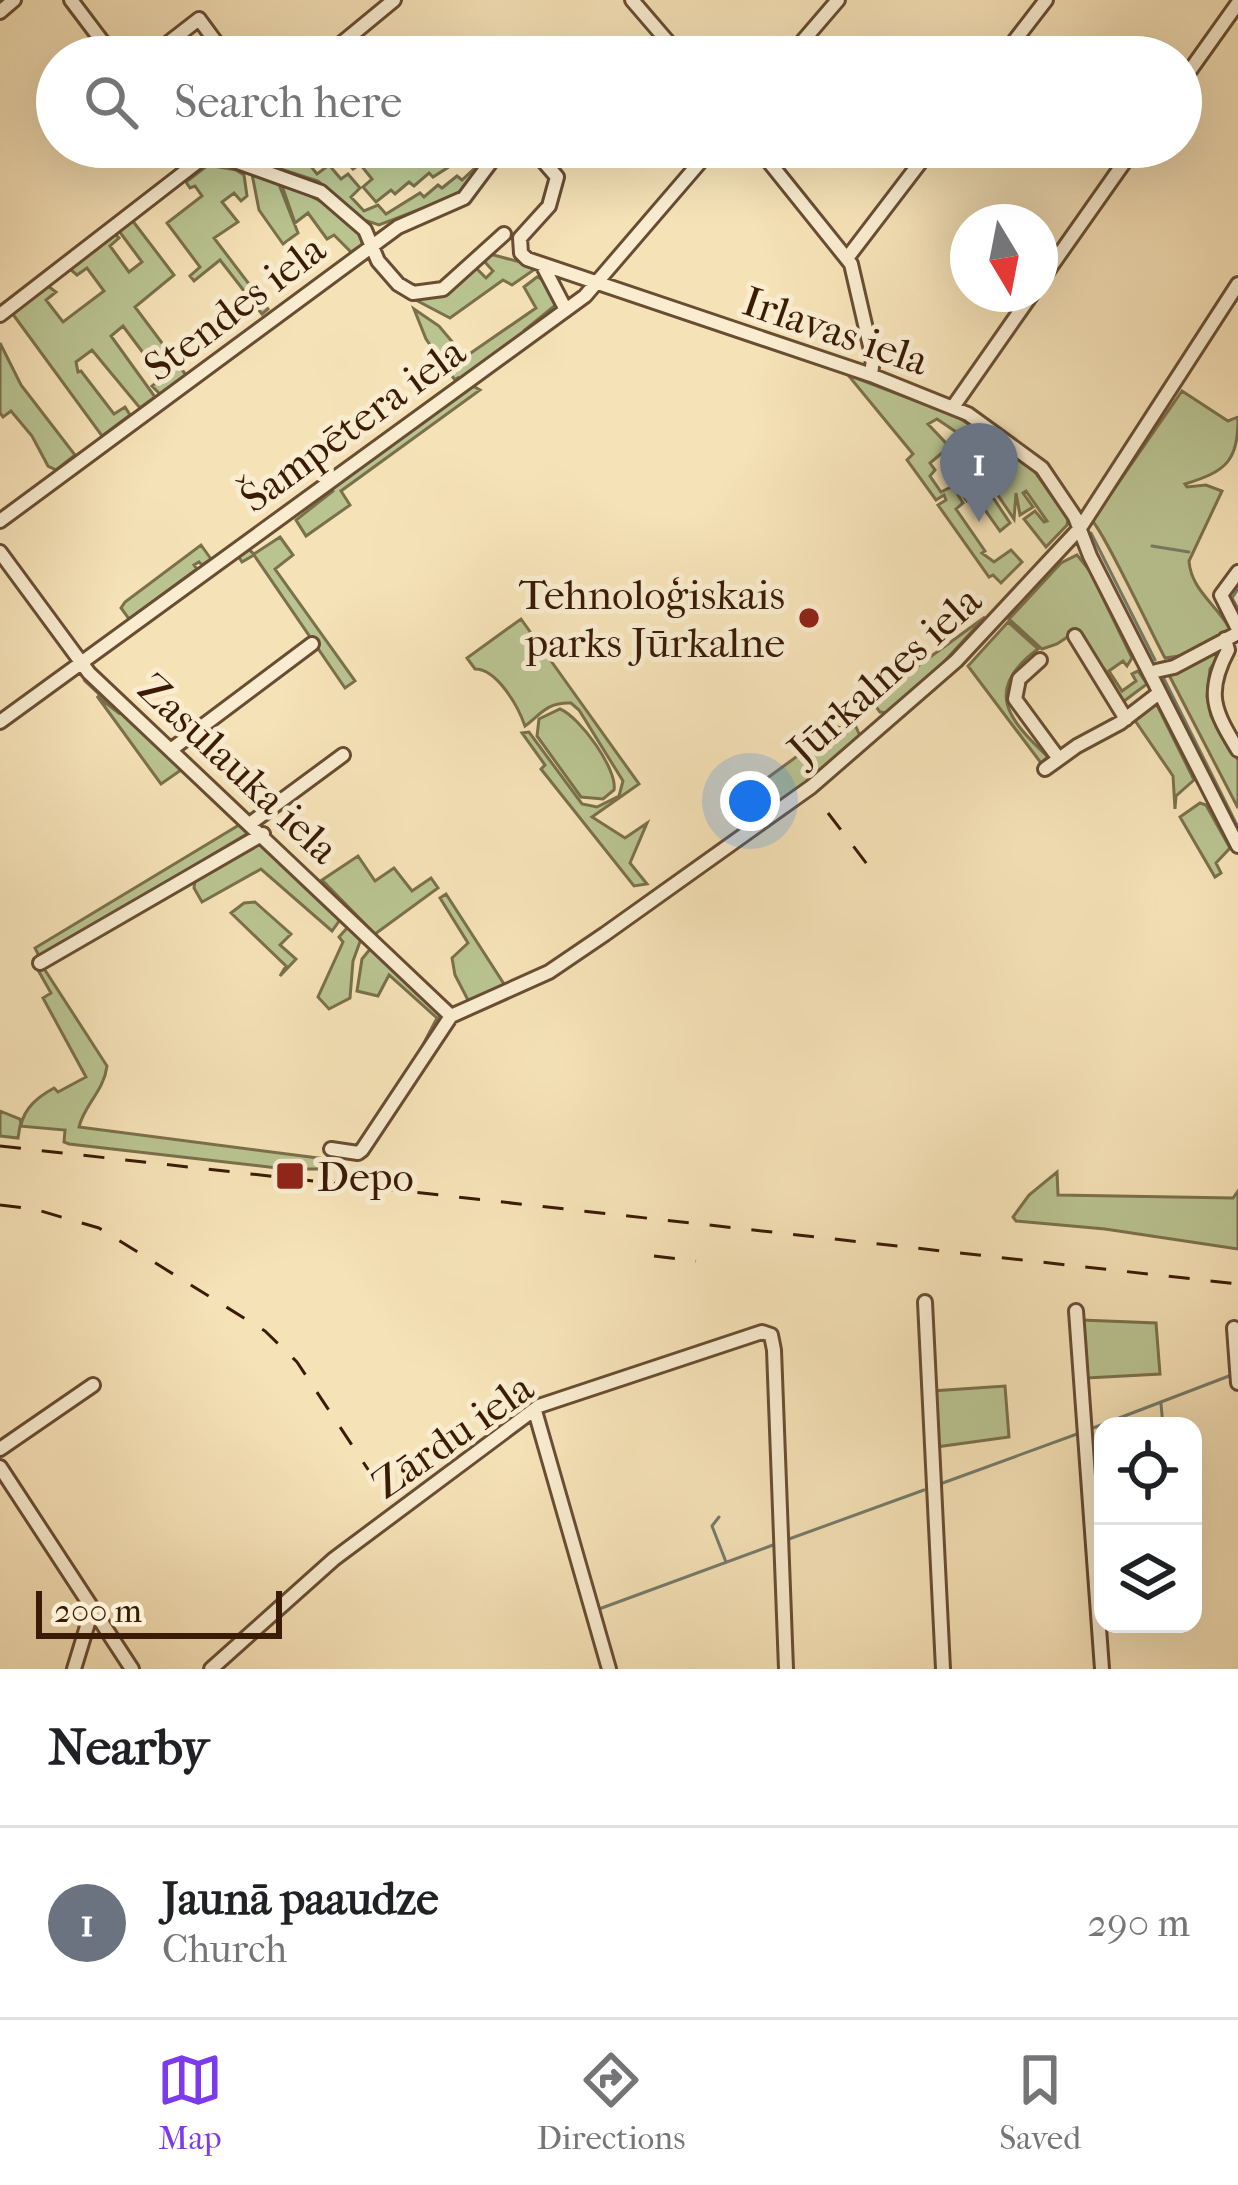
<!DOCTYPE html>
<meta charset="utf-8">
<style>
:root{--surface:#fff;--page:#f2f2f2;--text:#202124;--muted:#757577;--line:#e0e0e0;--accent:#7c3aed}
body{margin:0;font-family:"IM FELL French Canon",serif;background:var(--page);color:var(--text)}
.controls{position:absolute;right:36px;bottom:36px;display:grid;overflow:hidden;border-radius:24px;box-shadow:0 12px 48px #0002}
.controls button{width:108px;height:108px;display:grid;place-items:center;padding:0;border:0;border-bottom:3px solid var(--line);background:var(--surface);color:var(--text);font:60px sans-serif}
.compass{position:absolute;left:950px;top:204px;width:108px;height:108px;border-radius:50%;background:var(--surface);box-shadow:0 12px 48px #0002;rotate:170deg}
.scale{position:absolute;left:36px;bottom:30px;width:246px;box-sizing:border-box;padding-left:12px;border:6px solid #3a1b05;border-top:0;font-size:33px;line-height:42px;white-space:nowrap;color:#3a1b05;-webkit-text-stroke:9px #f9ecd0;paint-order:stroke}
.you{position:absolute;left:750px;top:801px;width:42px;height:42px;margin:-30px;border:9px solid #fff;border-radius:50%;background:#1a73e8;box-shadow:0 0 0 18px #1a73e833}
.badge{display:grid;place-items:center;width:78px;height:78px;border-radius:50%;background:var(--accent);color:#fff;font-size:39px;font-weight:700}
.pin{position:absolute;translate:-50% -99px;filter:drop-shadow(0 3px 6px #0008)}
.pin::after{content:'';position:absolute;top:63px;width:42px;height:36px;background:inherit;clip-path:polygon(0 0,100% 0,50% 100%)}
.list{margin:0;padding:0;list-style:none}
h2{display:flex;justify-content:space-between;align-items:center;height:156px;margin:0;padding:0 48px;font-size:51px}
h2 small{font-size:39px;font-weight:400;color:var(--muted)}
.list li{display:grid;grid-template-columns:78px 1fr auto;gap:36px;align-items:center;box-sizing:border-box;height:192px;padding:0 48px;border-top:3px solid var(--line)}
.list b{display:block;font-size:45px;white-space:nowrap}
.list p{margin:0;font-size:39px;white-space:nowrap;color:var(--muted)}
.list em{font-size:39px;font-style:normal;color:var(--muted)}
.icon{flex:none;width:66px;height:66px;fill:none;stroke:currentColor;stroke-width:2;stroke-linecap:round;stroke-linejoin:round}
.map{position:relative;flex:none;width:1238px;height:1669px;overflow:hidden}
.search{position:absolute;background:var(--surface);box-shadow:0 12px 48px #0002;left:36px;right:36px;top:36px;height:132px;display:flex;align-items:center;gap:30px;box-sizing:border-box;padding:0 42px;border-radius:66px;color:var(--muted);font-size:45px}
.sheet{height:348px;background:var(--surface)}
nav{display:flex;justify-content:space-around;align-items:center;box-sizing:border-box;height:168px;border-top:3px solid var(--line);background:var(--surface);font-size:33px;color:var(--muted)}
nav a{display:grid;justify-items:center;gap:6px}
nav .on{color:var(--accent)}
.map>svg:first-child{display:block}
.green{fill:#b9c491;stroke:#7a704b;stroke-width:3}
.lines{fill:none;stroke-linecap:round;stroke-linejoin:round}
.stream{stroke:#757c6c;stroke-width:3}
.minor-casing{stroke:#694d32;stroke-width:18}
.minor{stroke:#f9ecd0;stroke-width:12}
.rail{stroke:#3a1b05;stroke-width:3;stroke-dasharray:21 21;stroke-linecap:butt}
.poi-dot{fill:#8f2418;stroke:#f9ecd0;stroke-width:4.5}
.labels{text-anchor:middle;stroke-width:10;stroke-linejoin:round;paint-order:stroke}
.street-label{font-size:42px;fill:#3a1b05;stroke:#f9ecd0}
.poi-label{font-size:42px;fill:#3a1b05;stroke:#f9ecd0;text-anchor:end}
</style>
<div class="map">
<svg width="1238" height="1669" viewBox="0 0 1238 1669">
<rect width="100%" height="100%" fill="#f6e2b7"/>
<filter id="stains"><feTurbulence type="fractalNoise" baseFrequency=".00167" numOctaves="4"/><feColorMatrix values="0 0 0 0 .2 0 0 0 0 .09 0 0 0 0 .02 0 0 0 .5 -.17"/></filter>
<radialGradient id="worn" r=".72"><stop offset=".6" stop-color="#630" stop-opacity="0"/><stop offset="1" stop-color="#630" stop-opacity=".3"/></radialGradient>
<path class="green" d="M 231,147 L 278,147 L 290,161 L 300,153 L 317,174 L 329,165 L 341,179 L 348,174 L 360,188 L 351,197 L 364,211 L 378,205 L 386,214 L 420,193 L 424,197 L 438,185 L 442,188 L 457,176 L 462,180 L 476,167 L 466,156 L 433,177 L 429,173 L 414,186 L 409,182 L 395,194 L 391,190 L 376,202 L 363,187 L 372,179 L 360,164 L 353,169 L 340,155 L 326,161 L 316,147 L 356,147 L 371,165 L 380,157 L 400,153 L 404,160 L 427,147 L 478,147 L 486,158 L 460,194 L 379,225 L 361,219 L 318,181 L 234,154 Z
M 208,165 L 236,170 L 244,175 L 247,196 L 241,201 L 234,193 L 222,202 L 238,222 L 214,238 L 268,309 L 262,314 L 220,260 L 194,281 L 190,276 L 200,267 L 167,223 L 202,196 L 195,186 L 190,188 L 186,182 Z
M 252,174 L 278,182 L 298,233 L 283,244 L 259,210 Z
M 281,183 C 306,192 361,218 362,245 L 351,252 L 334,235 L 327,239 L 308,213 L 295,223 Z
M 132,220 L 174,275 L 135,307 L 186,375 L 160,394 L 152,386 L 162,378 L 123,326 L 111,336 L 155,397 L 140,408 L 92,350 L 76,362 L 78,372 L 81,371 L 114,414 L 125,407 L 130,415 L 102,436 L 12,313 L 48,286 L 56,292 L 46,300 L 63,322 L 104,291 L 87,268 L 77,275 L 70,269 L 115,234 L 119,238 L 110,246 L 129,272 L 142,262 L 119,231 Z
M 490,254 L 535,266 L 535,269 L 512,285 L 503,280 L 450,318 L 410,297 L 427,295 L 475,267 L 486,278 L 493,271 L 483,260 Z
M 537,277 L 545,280 L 558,303 L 526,329 L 531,329 L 461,381 L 456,382 L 459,377 L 455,380 L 426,339 L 414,309 L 439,326 L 465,357 L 536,308 L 524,287 Z
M 0,343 L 21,385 L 75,455 L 56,470 L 48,466 L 32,436 L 11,411 L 3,417 L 0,413 Z
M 848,375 L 956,416 L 1013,453 L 1002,463 L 937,419 L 928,424 L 979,478 L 962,478 L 942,453 L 930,463 L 935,470 L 930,476 L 941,492 C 952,486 967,479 982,481 L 1010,523 L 1000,531 L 975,496 L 967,501 L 961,493 L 958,495 L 963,503 L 956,509 L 985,551 L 982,553 L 994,562 L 1011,550 L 1022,562 L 1001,583 L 993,575 L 989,577 L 938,505 L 946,500 L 944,495 L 936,500 L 907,460 L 913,454 Z
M 471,385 L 480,390 L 341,491 L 350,505 L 306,536 L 296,520 L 333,491 L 331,486 Z
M 1182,391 L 1228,421 L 1238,417 C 1238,461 1227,471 1185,484 L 1187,487 L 1206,485 L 1222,491 L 1189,561 C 1191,590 1217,605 1230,629 L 1186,655 L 1165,658 C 1153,636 1102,528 1092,521 Z
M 1016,459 L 1030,465 L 1068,519 L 1067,525 L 1046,547 L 1024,519 L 1035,511 L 1044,522 L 1047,521 L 1026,491 L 1023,493 L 1033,507 L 1020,515 L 1016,493 L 1014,519 L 989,482 Z
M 280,537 L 293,555 L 275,569 L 355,681 L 345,688 L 254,555 L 242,562 L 237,554 L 247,548 L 254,554 Z
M 201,545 L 211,559 L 202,565 L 199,562 L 194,565 L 197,569 L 129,619 L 121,608 L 125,602 Z
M 1077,555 L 1090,571 L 1132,658 L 1127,666 L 1123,661 L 1109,671 L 1122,691 L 1136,681 L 1132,674 L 1138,671 L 1147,684 L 1120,704 L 1109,688 L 1113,683 L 1104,669 L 1098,672 L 1075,632 L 1057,644 L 1042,649 L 1009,619 L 1061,563 Z
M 985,617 L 942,664 L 887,713 L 880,712 L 871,700 Z
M 521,619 L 639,784 L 592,817 L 625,838 L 647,823 L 630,863 L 647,884 L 634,886 L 541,769 L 545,765 L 522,733 L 529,732 L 582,804 L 597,807 L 619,796 L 623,781 L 579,710 L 571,703 C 547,702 541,714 525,726 C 518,706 497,669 475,669 L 467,658 Z
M 1008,622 L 1038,649 C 982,690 1009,720 1048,757 L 1041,763 L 968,666 Z
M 1221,647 L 1223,650 L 1210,669 L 1207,697 L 1211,716 L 1238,760 L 1238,808 L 1169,675 Z
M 88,679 L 250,832 L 40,958 L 35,948 L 239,825 L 181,770 L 161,784 L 97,696 L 120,714 L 85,681 Z
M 1155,701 L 1194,780 L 1176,796 L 1175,809 L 1173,776 L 1134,719 Z
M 560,709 C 580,717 618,770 614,790 L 603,799 L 581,797 L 537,736 L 539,719 Z
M 853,720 L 860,736 C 828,765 791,807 748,817 L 736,801 L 837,727 L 843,728 Z
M 1200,803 L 1206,805 L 1230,848 L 1216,863 L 1221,873 L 1215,877 L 1180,817 Z
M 259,843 L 342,917 L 332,931 L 261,869 L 202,902 L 194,888 L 195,879 Z
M 358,856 L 375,881 L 394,868 L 412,891 L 431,878 L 438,888 L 375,934 L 322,880 Z
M 446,894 L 504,984 L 469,1002 L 455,975 L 452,958 L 468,943 L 440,898 Z
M 255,902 L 291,934 L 280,945 L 296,959 L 280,976 L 286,966 L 231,913 L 244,903 Z
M 348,927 L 361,939 L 353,961 L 350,998 L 329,1009 L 318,997 L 343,942 L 339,937 Z
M 371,948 L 441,1014 L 416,1058 L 437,1018 L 389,975 L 378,996 L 357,991 L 362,959 Z
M 43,967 L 107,1066 C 104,1091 84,1105 79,1127 L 326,1159 L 330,1160 L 330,1169 L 286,1169 L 69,1144 L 64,1142 L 65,1130 L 20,1126 L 18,1138 L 0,1136 L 0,1111 L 20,1119 L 21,1125 C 25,1107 38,1097 54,1088 L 58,1092 L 86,1077 L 43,998 L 51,993 L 38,970 Z
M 1057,1172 L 1058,1195 L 1233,1198 L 1238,1191 L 1238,1249 L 1105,1229 L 1016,1221 L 1013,1217 L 1029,1195 Z
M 1081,1320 L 1156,1323 L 1160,1374 L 1087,1378 Z
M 1005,1386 L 1009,1437 L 936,1447 L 932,1391 Z"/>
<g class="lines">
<path class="stream" d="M 1091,533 L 1155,660
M 1152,546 L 1189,552
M 1238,589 L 1232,598 L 1238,609
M 1164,679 L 1237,825
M 1161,1404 L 1163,1426
M 1093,1428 L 1229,1376
M 940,1484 L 1077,1434
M 719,1517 L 712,1526 L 726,1562
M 789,1539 L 924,1490
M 592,1584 L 602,1620
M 599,1609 L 773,1545"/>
<defs>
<path id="minor" d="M 71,0 L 114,57
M 632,0 L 681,57
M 0,12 L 14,0
M 150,57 L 199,19 L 221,49 L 212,57
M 325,57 L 394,0
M 789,57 L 838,0
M 1002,57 L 1046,0
M 1181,83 L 1238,3
M 196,147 L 321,192 L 365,230 L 378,261 L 398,284 L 413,293 L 443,289 L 504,234
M 371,147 L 382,154 L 404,147
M 531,147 L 557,177 L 549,206 L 520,238 L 521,253 L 527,259 L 871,375 L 968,414 L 1042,468 L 1075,517 L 1090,556 L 1238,846
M 757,147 L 851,264 L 873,359 L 871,375
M 848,257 L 932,147
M 543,266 L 566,310
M 1040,282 L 1135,147
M 0,315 L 213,150
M 953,407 L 1032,294
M 0,521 L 398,227 L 464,198 L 502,147
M 0,552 L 89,673 L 451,1016
M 1238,572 L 1221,595 L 1238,629
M 1075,636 L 1126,719
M 1225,639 L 1228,650 C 1205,693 1214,711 1238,750
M 1040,660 L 1019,679 L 1015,699 L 1059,759
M 1156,671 L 1174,667 L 1238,633
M 0,722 L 585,296 L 713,147
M 172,749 L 312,644
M 1045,769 L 1077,746 L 1120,723 L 1159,693
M 251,823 L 343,755
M 40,963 L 263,834
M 331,1149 L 358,1153 L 362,1150 L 451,1016 L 549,972 L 605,934 L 811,787 L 956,661 L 1080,528 L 1238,284
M 925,1302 L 943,1669
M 1076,1311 L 1102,1669
M 1234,1328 L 1238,1383
M 535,1411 L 609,1669
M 0,1449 L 93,1385
M 0,1467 L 132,1669
M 74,1669 L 92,1610
M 211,1669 L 334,1559 L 539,1406 L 762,1332 L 771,1335 L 774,1350 L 786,1669"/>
</defs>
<use href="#minor" class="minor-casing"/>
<use href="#minor" class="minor"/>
<path class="rail" d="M 828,813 L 870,868
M 0,1146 L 1238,1284
M 0,1205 L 34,1209 L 99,1228 L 265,1331 L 297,1362 L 377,1483
M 654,1256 L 696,1261"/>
</g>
<g class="poi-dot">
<circle cx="809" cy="618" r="12"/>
<rect x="275" y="1161" width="30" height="30" rx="6"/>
</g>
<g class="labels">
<g class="street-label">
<text transform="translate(234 307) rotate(-37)" y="15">Stendes iela</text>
<text transform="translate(836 330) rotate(19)" y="15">Irlavas iela</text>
<text transform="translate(352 424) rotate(-36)" y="15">Šampētera iela</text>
<text transform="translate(884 674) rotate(-42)" y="15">Jūrkalnes iela</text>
<text transform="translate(239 768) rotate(43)" y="15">Zasulauka iela</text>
<text transform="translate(452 1435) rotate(-35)" y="15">Zārdu iela</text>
</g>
<g class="poi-label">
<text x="785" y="609">Tehnoloģiskais<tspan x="785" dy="48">parks Jūrkalne</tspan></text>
<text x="317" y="1191" text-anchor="start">Depo</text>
</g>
</g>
<rect width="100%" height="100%" filter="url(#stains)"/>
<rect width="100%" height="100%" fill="url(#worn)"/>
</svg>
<div class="controls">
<button><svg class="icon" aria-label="locate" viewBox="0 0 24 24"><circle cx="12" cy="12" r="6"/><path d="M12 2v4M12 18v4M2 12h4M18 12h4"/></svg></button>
<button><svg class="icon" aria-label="layers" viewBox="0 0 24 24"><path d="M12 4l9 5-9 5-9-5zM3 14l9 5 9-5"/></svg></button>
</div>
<svg class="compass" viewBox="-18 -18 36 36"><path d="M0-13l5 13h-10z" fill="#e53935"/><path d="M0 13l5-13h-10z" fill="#757577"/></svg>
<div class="scale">200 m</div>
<div class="you"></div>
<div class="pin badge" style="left:979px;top:522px;background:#6b7280">1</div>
<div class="search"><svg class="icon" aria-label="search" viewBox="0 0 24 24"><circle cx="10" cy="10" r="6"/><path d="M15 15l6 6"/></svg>Search here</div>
</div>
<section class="sheet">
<h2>Nearby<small></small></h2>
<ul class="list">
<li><span class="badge" style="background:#6b7280">1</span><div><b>Jaunā paaudze</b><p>Church</p></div><em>290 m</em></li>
</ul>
</section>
<nav>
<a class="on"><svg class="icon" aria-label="map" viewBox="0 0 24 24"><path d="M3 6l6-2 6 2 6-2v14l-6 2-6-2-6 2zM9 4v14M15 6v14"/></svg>Map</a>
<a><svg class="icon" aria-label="directions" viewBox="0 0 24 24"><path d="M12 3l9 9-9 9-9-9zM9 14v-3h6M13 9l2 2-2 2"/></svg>Directions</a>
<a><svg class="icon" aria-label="saved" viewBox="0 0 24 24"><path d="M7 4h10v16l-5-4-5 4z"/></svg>Saved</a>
</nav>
